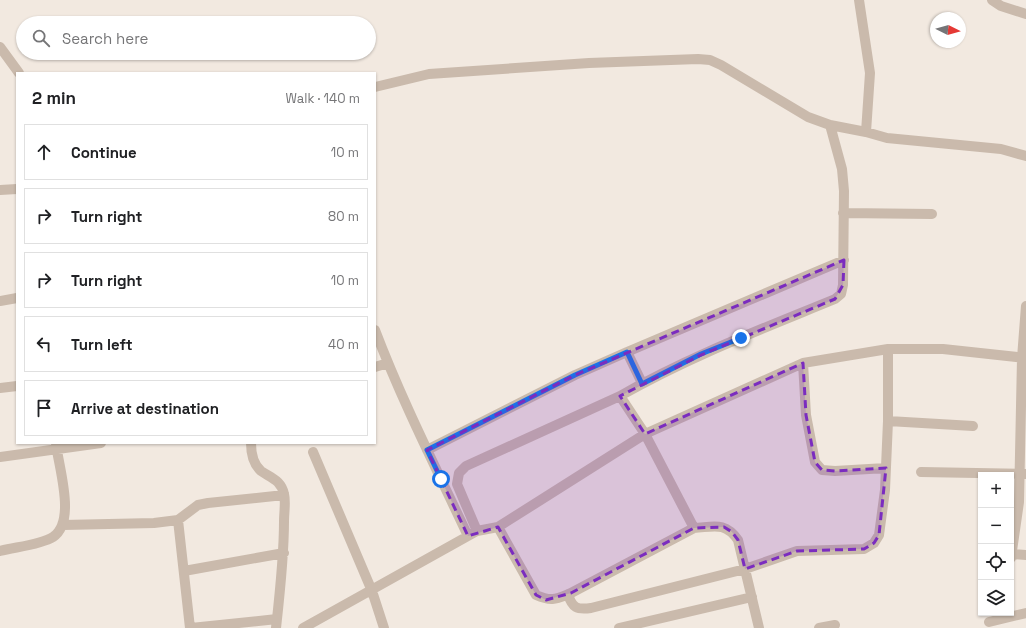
<!DOCTYPE html>
<meta charset="utf-8">
<style>
:root{--surface:#fff;--page:#f6f6f6;--text:#202124;--muted:#757577;--line:#e0e0e0}
body{margin:0;font-family:"Space Grotesk",sans-serif;background:var(--page);color:var(--text)}
.controls{position:absolute;right:12px;bottom:12px;display:grid;overflow:hidden;border-radius:0px;box-shadow:0 1px 3px #0004}
.controls button{width:36px;height:36px;display:grid;place-items:center;padding:0;border:0;border-bottom:1px solid var(--line);background:var(--surface);color:var(--text);font:20px sans-serif}
.compass{position:absolute;left:930px;top:12px;width:36px;height:36px;border-radius:50%;background:var(--surface);box-shadow:0 1px 3px #0004;rotate:95deg}
.stop{position:absolute;width:12px;height:12px;margin:-9px;border:3px solid #1a73e8;border-radius:50%;background:#fff}
.stop.end{background:#1a73e8;border-color:#fff;box-shadow:0 1px 4px #0008}
.list{margin:0;padding:0;list-style:none}
h2{display:flex;justify-content:space-between;align-items:center;height:52px;margin:0;padding:0 16px;font-size:17px}
h2 small{font-size:13px;font-weight:400;color:var(--muted)}
.list li{display:grid;grid-template-columns:26px 1fr auto;gap:12px;align-items:center;box-sizing:border-box;height:56px;margin:0 8px 8px;padding:0 8px;border:1px solid var(--line);border-radius:0px}
.list b{display:block;font-size:15px;white-space:nowrap}
.list em{font-size:13px;font-style:normal;color:var(--muted)}
.icon{flex:none;width:22px;height:22px;fill:none;stroke:currentColor;stroke-width:2;stroke-linecap:round;stroke-linejoin:round}
.map{position:relative;flex:none;width:1026px;height:628px;overflow:hidden}
.search{position:absolute;background:var(--surface);box-shadow:0 1px 3px #0004;left:16px;top:16px;width:360px;height:44px;display:flex;align-items:center;gap:10px;box-sizing:border-box;padding:0 14px;border-radius:22px;color:var(--muted);font-size:15px}
.panel{position:absolute;background:var(--surface);box-shadow:0 1px 3px #0004;left:16px;top:72px;width:360px;height:372px;border-radius:0px}
.map>svg:first-child{display:block}
.lines{fill:none;stroke-linecap:round;stroke-linejoin:round}
.street{stroke:#cabaac;stroke-width:10}
.route{stroke:#1a73e8;stroke-width:5}
.marked{fill:#7b2cbf;fill-opacity:0.2;stroke:#7b2cbf;stroke-width:3;stroke-dasharray:8 5;stroke-linejoin:round}
</style>
<div class="map">
<svg width="1026" height="628" viewBox="0 0 1026 628">
<rect width="100%" height="100%" fill="#f2e9e0"/>
<g class="lines">
<path class="street" d="M 859,0 L 870,73 L 866,132
M 992,0 L 1001,6 L 1026,14
M 0,47 L 19,73
M 375,87 L 429,74 L 589,63 L 698,59 L 710,60 L 721,65 L 808,117 L 830,125 L 866,132 L 887,138 L 1001,149 L 1026,156
M 0,190 L 17,189
M 843,213 L 932,214
M 0,301 L 17,298
M 375,330 C 402,401 436,468 468,536
M 888,349 L 888,421 L 973,426
M 627,352 L 844,260
M 803,363 L 806,415 L 815,462 L 822,470 L 835,471 L 886,468
M 375,367 L 388,363
M 0,388 L 17,386
M 620,396 L 645,434 L 694,528 C 713,527 725,521 738,540 L 759,628
M 251,443 C 251,453 253,464 261,471 C 271,478 281,480 284,494 C 286,502 284,512 284,521 C 284,557 280,592 276,628
M 427,450 L 575,375 L 627,352 L 642,383
M 313,452 L 372,591 L 384,628
M 0,457 L 101,443
M 921,472 L 1026,474
M 178,520 L 190,628
M 63,525 L 154,523 L 178,520 L 198,505 L 208,503 L 284,495
M 498,527 L 536,595 C 552,602 556,599 571,593 L 694,528
M 477,531 L 457,484 L 459,473 L 466,466 L 620,396 C 688,357 762,329 835,299 L 841,294 L 843,285 L 844,191 L 842,169 L 830,125
M 0,551 C 15,547 40,545 53,537 C 77,521 58,466 56,443
M 1012,554 L 1026,555
M 1011,558 L 1019,502 L 1022,358 L 1026,306
M 184,571 L 284,553
M 568,594 C 572,608 577,610 591,608 L 745,569 L 797,551 L 864,549 L 874,543 L 879,535 L 885,490 L 888,421
M 989,622 L 1026,613
M 191,628 L 277,619
M 303,628 L 477,531 L 498,527 L 645,434 L 803,363 L 888,349 L 943,349 L 1026,358
M 619,628 L 752,597
M 819,628 L 835,625"/>
</g>
<g class="lines">
<path class="route" d="M 441,479 L 427,450 L 575,375 L 627,352 L 642,384 L 701,354 L 741,338"/>
</g>
<path class="marked" d="M 844,260 L 843,285 L 835,299 L 701,355 L 620,396 L 645,434 L 803,363 L 806,415 L 815,462 L 822,470 L 835,471 L 886,468 L 879,535 L 874,543 L 864,549 L 797,551 L 745,569 L 738,540 L 732,532 L 724,527 L 694,528 L 571,593 L 546,600 L 536,595 L 498,527 L 468,536 L 427,450 L 575,375 Z"/>
</svg>
<div class="controls">
<button>+</button>
<button>−</button>
<button><svg class="icon" aria-label="locate" viewBox="0 0 24 24"><circle cx="12" cy="12" r="6"/><path d="M12 2v4M12 18v4M2 12h4M18 12h4"/></svg></button>
<button><svg class="icon" aria-label="layers" viewBox="0 0 24 24"><path d="M12 4l9 5-9 5-9-5zM3 14l9 5 9-5"/></svg></button>
</div>
<svg class="compass" viewBox="-18 -18 36 36"><path d="M0-13l5 13h-10z" fill="#e53935"/><path d="M0 13l5-13h-10z" fill="#757577"/></svg>
<div class="stop" style="left:441px;top:479px"></div>
<div class="stop end" style="left:741px;top:338px"></div>
<div class="search"><svg class="icon" aria-label="search" viewBox="0 0 24 24"><circle cx="10" cy="10" r="6"/><path d="M15 15l6 6"/></svg>Search here</div>
<section class="panel">
<h2>2 min<small>Walk · 140 m</small></h2>
<ul class="list">
<li><svg class="icon" aria-label="ahead" viewBox="0 0 24 24"><path d="M12 20V5M6 11l6-6 6 6"/></svg><div><b>Continue</b></div><em>10 m</em></li>
<li><svg class="icon" aria-label="right" viewBox="0 0 24 24"><path d="M7 20v-9h11M14 6l5 5-5 5"/></svg><div><b>Turn right</b></div><em>80 m</em></li>
<li><svg class="icon" aria-label="right" viewBox="0 0 24 24"><path d="M7 20v-9h11M14 6l5 5-5 5"/></svg><div><b>Turn right</b></div><em>10 m</em></li>
<li><svg class="icon" aria-label="left" viewBox="0 0 24 24"><path d="M17 20v-9H6M10 6l-5 5 5 5"/></svg><div><b>Turn left</b></div><em>40 m</em></li>
<li><svg class="icon" aria-label="arrive" viewBox="0 0 24 24"><path d="M6 21V4h12l-3 4 3 4H6"/></svg><div><b>Arrive at destination</b></div></li>
</ul>
</section>
</div>
